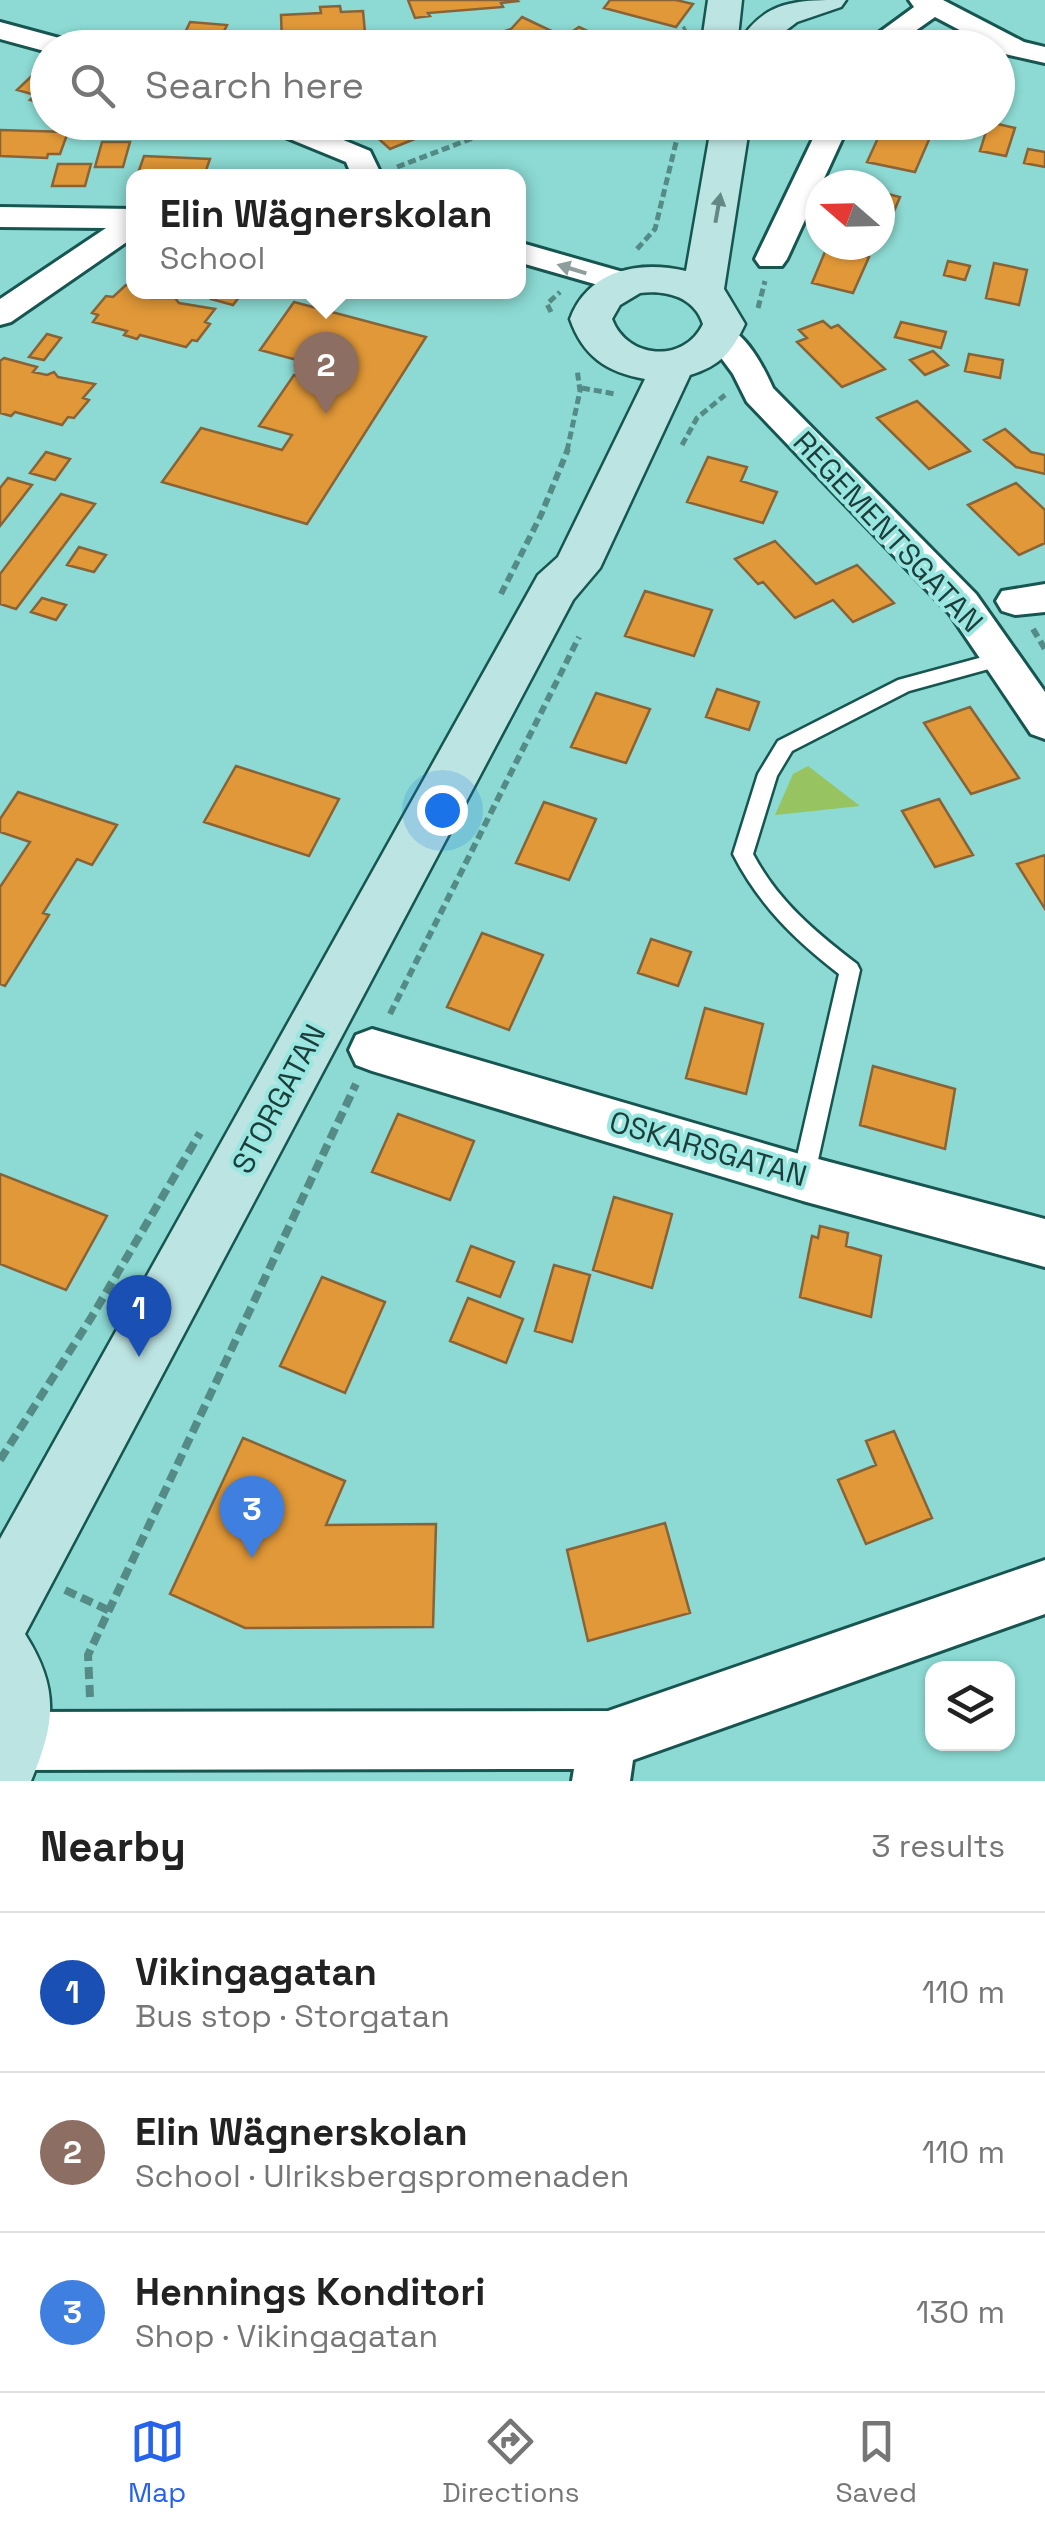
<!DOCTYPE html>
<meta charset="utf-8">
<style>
:root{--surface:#fff;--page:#f2f2f2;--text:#222;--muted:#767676;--line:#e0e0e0;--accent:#2563eb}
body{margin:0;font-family:"Space Grotesk",sans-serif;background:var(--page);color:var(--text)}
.controls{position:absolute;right:30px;bottom:30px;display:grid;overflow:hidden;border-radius:20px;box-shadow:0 2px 8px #0004}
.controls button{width:90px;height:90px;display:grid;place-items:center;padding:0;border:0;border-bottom:2px solid var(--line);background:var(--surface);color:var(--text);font:50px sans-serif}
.compass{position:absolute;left:805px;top:170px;width:90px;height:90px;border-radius:50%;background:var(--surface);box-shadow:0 2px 8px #0004;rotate:290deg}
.you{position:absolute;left:442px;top:810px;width:35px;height:35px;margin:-25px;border:8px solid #fff;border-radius:50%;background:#1a73e8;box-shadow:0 0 0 15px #1a73e833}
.badge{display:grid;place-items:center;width:65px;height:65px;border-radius:50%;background:var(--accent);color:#fff;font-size:32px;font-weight:700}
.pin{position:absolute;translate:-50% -82px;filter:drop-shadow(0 2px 5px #0008)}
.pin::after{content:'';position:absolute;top:52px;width:35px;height:30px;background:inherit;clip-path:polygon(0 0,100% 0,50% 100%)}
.popup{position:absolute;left:126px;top:169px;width:400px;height:130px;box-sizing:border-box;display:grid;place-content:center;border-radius:20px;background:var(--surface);filter:drop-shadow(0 2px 8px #0005);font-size:32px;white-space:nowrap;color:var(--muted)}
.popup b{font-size:38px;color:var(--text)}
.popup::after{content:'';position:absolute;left:50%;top:100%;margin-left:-20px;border:20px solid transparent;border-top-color:var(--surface)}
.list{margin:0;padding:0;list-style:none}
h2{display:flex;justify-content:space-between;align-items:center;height:130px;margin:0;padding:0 40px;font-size:42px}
h2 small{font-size:32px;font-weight:400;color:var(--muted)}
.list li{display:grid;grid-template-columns:65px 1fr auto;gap:30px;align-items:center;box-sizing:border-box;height:160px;padding:0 40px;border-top:2px solid var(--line)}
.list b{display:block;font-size:38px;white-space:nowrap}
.list p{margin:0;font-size:32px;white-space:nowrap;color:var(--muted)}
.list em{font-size:32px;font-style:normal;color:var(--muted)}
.icon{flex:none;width:55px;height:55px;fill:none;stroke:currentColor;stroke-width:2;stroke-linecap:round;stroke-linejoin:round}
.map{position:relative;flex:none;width:1045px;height:1781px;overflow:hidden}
.search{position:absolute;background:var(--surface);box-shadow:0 2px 8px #0004;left:30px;right:30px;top:30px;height:110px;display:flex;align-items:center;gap:25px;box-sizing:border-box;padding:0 35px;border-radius:55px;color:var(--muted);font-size:38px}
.sheet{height:610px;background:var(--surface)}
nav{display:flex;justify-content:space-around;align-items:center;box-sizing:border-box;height:140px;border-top:2px solid var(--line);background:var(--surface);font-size:28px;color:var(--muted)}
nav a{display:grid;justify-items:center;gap:5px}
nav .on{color:var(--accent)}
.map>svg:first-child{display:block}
.green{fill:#97c460}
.building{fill:#e19838;stroke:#886337;stroke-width:2.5}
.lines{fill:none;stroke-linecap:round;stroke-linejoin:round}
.lane-casing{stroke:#175551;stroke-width:5}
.street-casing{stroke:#175551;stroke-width:6}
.secondary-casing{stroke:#175551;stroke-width:5}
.path-far2{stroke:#548b86;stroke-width:5;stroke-dasharray:8 4;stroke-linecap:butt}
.path-far1{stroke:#548b86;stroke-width:6;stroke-dasharray:9 5;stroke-linecap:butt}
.path{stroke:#548b86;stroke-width:8;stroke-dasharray:12 6;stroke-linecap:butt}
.lane{fill:#fff;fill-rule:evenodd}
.street{fill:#fff;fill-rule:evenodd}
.secondary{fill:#bce4e2;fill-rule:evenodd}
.oneway{fill:#648886}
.oneway2{fill:#8e9e9c}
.labels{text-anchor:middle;stroke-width:8;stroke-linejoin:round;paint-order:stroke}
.street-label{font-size:30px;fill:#1c3d3a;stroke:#99e7e0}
</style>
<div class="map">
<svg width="1045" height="1781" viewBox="0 0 1045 1781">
<rect width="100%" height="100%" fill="#8cdad3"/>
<path class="green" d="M 808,766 L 860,806 L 775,815 L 793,774 Z"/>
<path class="building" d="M 408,0 L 517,0 L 518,1 L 501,3 L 503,7 L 428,13 L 430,16 L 415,18 Z
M 610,0 L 676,0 L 693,4 L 676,27 L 604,8 Z
M 340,6 L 341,12 L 363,11 L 365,33 L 282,42 L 281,15 L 321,13 L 320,7 Z
M 522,17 L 564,37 L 579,27 L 613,43 L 625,36 L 642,44 L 637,48 L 568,48 L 560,44 L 554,48 L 522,48 L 496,34 L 511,29 Z
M 190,22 L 227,25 L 220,40 L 231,41 L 228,48 L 178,48 Z
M 38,70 L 48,73 L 46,105 L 30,100 L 35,95 L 17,90 Z
M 414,122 L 427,134 L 390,149 L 361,123 Z
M 989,122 L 1015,128 L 1006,156 L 980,151 Z
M 884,125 L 931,135 L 915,172 L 867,162 Z
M 0,130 L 68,132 L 60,154 L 48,154 L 47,158 L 0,156 Z
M 102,142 L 130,142 L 123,167 L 95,167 Z
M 1028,149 L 1045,152 L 1045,167 L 1024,163 Z
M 144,156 L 210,159 L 204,176 L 137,176 Z
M 58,164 L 91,164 L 85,186 L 52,186 Z
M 880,192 L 900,197 L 885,232 L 880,231 Z
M 827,247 L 869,257 L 853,293 L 812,283 Z
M 948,261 L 970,266 L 965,280 L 944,275 Z
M 994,263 L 1027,270 L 1019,305 L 986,298 Z
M 126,285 L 134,287 L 134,292 L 158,294 L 154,298 L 175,298 L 179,303 L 215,309 L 205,322 L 210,324 L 197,341 L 192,340 L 186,347 L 140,335 L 137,339 L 124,335 L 127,331 L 93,322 L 98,315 L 92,313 L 106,296 L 113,297 Z
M 216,292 L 243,292 L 233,305 L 211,299 Z
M 294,302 L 426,337 L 307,524 L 162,482 L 201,428 L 282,450 L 292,435 L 259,426 L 294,375 L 332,385 L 341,372 L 260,350 Z
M 823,321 L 831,328 L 838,325 L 885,369 L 842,387 L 797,342 L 807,338 L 799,330 Z
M 901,322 L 946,332 L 941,348 L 895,337 Z
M 47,334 L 61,338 L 44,360 L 29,357 Z
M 933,351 L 948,365 L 925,375 L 910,360 Z
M 969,354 L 1003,360 L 1000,378 L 965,371 Z
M 4,358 L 37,367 L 33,372 L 47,375 L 54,372 L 58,377 L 95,384 L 83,398 L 89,400 L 74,418 L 68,417 L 62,425 L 15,412 L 11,416 L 0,413 L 0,361 Z
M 917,401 L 970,451 L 929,469 L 877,418 Z
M 1005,429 L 1031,452 L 1045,455 L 1045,474 L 1016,467 L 984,440 Z
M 46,452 L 70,459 L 55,480 L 30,473 Z
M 708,457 L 747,467 L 741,481 L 777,492 L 763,523 L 687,502 Z
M 8,478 L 32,485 L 0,526 L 0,488 Z
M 1016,483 L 1045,510 L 1045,543 L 1019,555 L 968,505 Z
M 61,494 L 95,504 L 16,609 L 0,604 L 0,574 Z
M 775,541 L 816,584 L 857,565 L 894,603 L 853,622 L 833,600 L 795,618 L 763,582 L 758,584 L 735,559 Z
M 79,547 L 106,555 L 94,572 L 67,565 Z
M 645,591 L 712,610 L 694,656 L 625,636 Z
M 42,598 L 66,605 L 56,620 L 31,612 Z
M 717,689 L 759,702 L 749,730 L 706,717 Z
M 596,693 L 650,709 L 626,763 L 571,747 Z
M 970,707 L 1019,778 L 971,794 L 924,723 Z
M 236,766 L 339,799 L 309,856 L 204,822 Z
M 18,792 L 117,825 L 92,865 L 77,859 L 43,913 L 49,915 L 5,986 L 0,984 L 0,887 L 30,842 L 0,832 L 0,819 Z
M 939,799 L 973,855 L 935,867 L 902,811 Z
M 544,802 L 596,819 L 569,880 L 516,863 Z
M 1045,855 L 1045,909 L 1017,864 Z
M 482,933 L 543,955 L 509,1030 L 447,1007 Z
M 651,939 L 691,952 L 678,986 L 638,973 Z
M 705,1008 L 763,1024 L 746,1094 L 686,1078 Z
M 873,1066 L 955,1089 L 945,1149 L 860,1125 Z
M 398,1114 L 474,1141 L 450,1200 L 372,1172 Z
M 0,1174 L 107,1216 L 66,1290 L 0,1264 Z
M 614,1197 L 672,1214 L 652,1288 L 593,1270 Z
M 820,1226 L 848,1233 L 846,1246 L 881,1256 L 871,1317 L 800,1297 L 812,1236 L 818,1238 Z
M 471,1246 L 514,1262 L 500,1297 L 457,1281 Z
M 554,1265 L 590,1275 L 572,1342 L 535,1331 Z
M 322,1277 L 385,1302 L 345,1393 L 280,1366 Z
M 468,1298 L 523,1319 L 506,1363 L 450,1341 Z
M 894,1431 L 932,1518 L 866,1544 L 838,1480 L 876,1465 L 866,1441 Z
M 243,1438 L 345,1481 L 326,1525 L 436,1524 L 433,1627 L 245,1628 L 170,1594 Z
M 665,1523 L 690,1613 L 588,1641 L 567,1550 Z"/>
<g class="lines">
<defs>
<path id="lane" d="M 1001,652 L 1007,654 L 1010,659 L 1007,664 L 909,691 L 792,751 L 777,776 L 753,854 C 778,901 815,932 857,964 L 860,970 L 814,1178 L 811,1186 L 803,1189 L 795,1186 L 792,1178 L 839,974 C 794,939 759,905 733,854 L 758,774 L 778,741 L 898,680 Z"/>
<path id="street" d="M 909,0 L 943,0 L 1024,42 L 1045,47 L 1045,63 L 1005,54 L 935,17 L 891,48 L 858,48 L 914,7 Z
M 0,22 L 74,42 L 78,48 L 48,48 L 48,52 L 0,39 Z
M 259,122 L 300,122 L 370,151 L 382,176 L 352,176 L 346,162 L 263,128 Z
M 821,122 L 850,122 L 787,259 L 782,266 L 760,266 L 755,259 Z
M 0,207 L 134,209 L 134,237 L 11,322 L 0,325 L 0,299 L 106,228 L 0,227 Z
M 518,242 L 637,276 L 642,283 L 637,290 L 626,293 L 518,262 Z
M 721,325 C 746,332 763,366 773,388 L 976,594 L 1045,692 L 1045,739 L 1031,734 L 950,614 L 747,402 L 733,374 L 705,336 L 709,328 Z
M 1045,584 L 1045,612 L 1015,615 L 1002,611 L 996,601 L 1002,591 Z
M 372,1029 L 803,1155 L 1045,1219 L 1045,1267 L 803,1201 L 372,1071 L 356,1065 L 349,1050 L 356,1035 Z
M 1045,1560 L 1045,1614 L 633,1760 L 630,1781 L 572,1781 L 574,1769 L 11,1770 L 0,1765 L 0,1717 L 11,1712 L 608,1711 Z"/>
<path id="secondary" d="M 708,0 L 742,0 L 737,46 C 763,0 796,0 846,0 L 841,7 L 797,22 L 780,35 L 772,48 L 701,48 Z
M 712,122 L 750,122 L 724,289 L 745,324 C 732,352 720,366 690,375 L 600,568 L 573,600 L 25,1634 C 60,1689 55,1724 31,1781 L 0,1781 L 0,1539 L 538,575 L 558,557 L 645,379 C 606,372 583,356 570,319 C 588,270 639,260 686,271 ZM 640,293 C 667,290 694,297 703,324 C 684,364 627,359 612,319 L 620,305 Z"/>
</defs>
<use href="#lane" class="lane-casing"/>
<use href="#street" class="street-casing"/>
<use href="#secondary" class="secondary-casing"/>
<path class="path-far2" d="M 652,48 L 686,28
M 397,167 L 515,122
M 637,249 L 655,229 L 681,122
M 758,308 L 765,281
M 551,312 L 547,304 L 560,292
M 582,388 L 615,394
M 682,445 L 697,418 L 725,395
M 567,451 L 580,391 L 577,369"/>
<path class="path-far1" d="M 501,594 L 541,515 L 568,449
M 1033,629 L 1045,649
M 390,1014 L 579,637"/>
<path class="path" d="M 0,1460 L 91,1318 L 200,1133
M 65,1590 L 110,1611
M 90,1697 L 88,1655 L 356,1084"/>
<use href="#lane" class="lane"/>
<use href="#street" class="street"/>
<use href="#secondary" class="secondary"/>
</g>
<defs><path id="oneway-solid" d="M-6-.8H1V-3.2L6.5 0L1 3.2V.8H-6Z" transform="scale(2.5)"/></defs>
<use class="oneway" href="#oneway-solid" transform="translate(718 208) rotate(-80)"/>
<use class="oneway2" href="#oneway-solid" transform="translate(572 269) rotate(-163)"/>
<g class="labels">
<g class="street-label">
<text transform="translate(888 532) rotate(47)" y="10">REGEMENTSGATAN</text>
<text transform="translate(279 1099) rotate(-62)" y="10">STORGATAN</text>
<text transform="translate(708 1149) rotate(16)" y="10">OSKARSGATAN</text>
</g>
</g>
</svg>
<div class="controls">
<button><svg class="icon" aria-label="layers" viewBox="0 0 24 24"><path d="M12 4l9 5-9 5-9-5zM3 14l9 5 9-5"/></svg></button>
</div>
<svg class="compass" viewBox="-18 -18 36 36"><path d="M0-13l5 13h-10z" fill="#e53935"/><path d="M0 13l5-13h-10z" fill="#767676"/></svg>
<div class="you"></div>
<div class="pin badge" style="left:139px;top:1357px;background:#1a4fb4">1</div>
<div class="pin badge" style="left:326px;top:414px;background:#8d6e63">2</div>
<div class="popup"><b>Elin Wägnerskolan</b>School</div>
<div class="pin badge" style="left:252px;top:1558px;background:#3f7fe0">3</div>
<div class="search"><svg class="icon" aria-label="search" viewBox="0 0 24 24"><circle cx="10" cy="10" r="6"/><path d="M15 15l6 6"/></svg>Search here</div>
</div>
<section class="sheet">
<h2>Nearby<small>3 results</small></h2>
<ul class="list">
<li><span class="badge" style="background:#1a4fb4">1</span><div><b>Vikingagatan</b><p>Bus stop · Storgatan</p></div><em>110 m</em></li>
<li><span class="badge" style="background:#8d6e63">2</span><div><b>Elin Wägnerskolan</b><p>School · Ulriksbergspromenaden</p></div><em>110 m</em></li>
<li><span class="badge" style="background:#3f7fe0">3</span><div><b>Hennings Konditori</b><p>Shop · Vikingagatan</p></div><em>130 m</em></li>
</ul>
</section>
<nav>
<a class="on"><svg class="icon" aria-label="map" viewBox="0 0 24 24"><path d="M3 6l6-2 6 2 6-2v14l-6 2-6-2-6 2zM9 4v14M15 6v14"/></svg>Map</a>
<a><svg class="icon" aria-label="directions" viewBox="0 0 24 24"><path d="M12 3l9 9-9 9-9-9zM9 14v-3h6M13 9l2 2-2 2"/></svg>Directions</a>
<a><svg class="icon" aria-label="saved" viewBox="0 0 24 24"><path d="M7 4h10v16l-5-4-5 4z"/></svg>Saved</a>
</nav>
